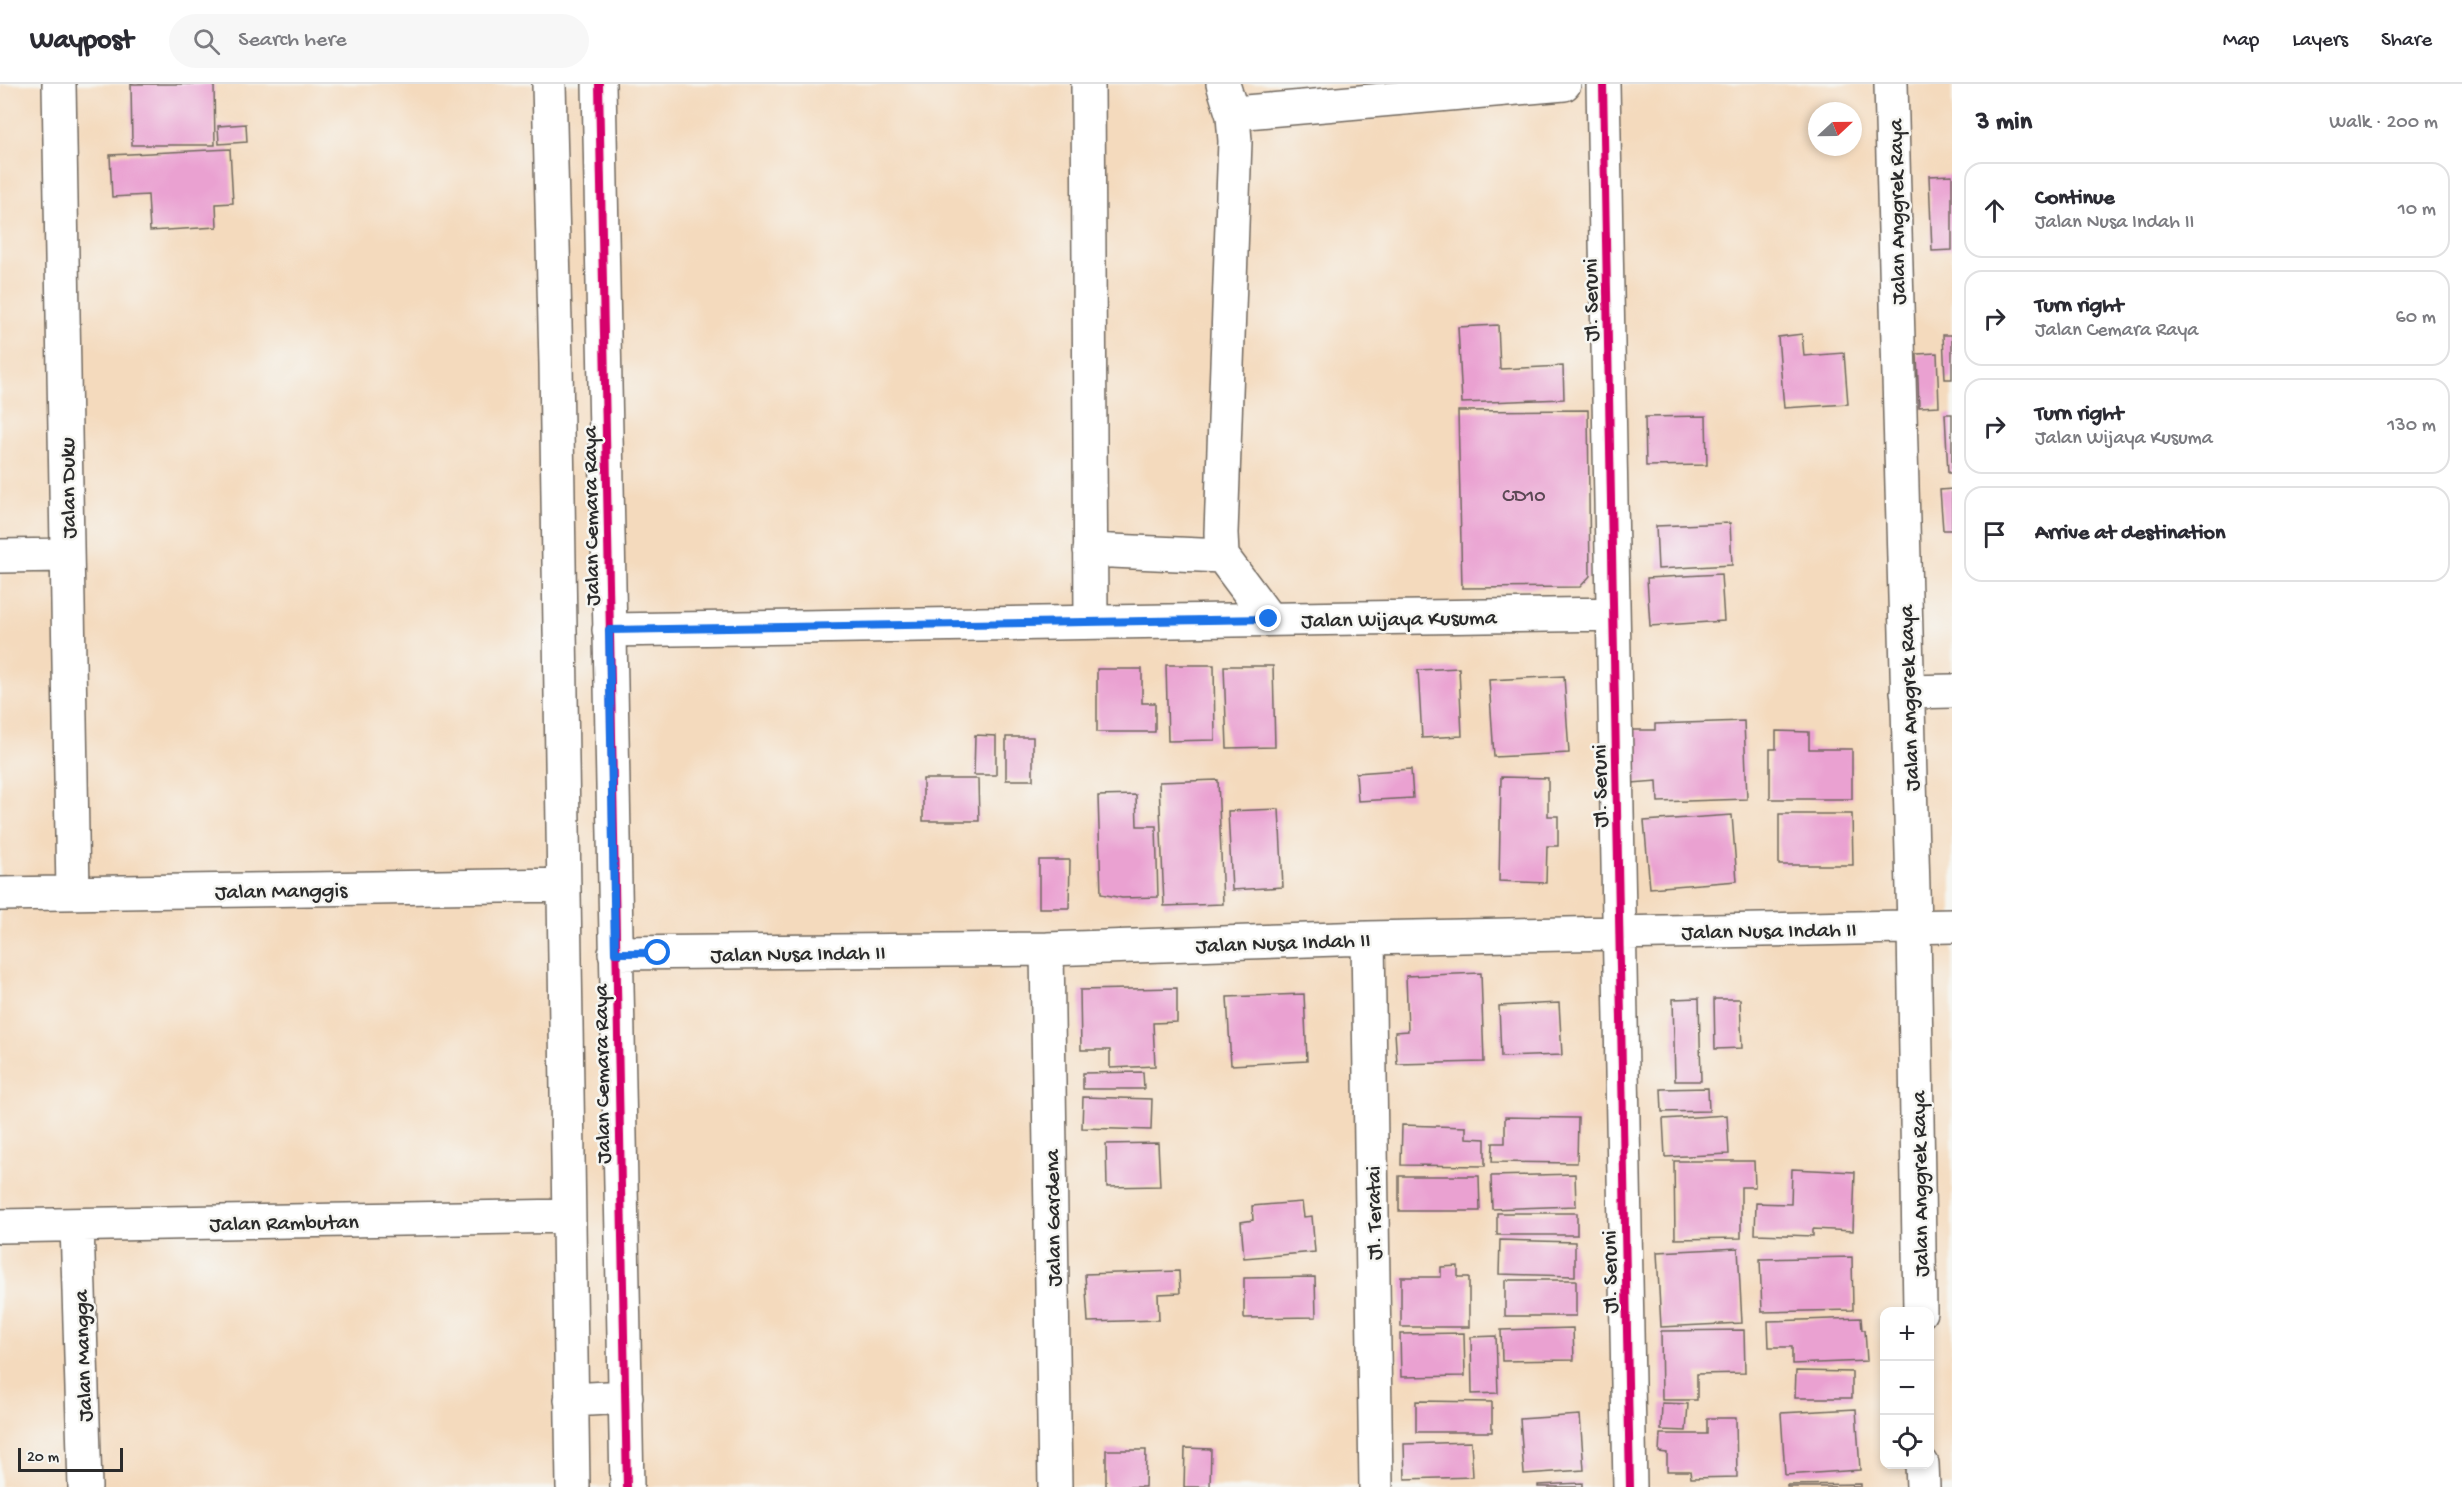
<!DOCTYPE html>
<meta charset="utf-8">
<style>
:root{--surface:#fff;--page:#f7f7f7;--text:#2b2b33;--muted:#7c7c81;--line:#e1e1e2}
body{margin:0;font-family:"Gochi Hand",sans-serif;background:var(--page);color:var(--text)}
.controls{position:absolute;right:18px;bottom:18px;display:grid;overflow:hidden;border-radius:12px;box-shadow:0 3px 9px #0003}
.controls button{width:54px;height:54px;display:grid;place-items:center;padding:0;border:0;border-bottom:2px solid var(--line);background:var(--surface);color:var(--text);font:30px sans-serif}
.compass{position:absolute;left:1808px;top:18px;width:54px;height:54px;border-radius:50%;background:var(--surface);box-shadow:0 3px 9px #0003;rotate:68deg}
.scale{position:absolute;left:18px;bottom:15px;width:105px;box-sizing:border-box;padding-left:6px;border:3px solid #2b2b2b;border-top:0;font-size:16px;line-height:21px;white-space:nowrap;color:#2b2b2b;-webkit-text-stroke:4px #f6f6f2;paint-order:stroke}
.stop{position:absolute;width:18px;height:18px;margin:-14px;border:4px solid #1a73e8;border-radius:50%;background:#fff}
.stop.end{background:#1a73e8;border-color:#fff;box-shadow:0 2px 6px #0008}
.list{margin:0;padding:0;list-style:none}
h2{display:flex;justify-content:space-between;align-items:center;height:78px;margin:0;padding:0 24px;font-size:26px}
h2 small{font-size:20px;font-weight:400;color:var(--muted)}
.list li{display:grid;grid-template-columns:39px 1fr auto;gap:18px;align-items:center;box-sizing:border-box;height:96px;margin:0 12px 12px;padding:0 12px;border:2px solid var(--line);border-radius:18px}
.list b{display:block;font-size:22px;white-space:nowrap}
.list p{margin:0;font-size:20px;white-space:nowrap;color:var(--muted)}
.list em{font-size:20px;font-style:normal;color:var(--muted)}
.icon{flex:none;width:33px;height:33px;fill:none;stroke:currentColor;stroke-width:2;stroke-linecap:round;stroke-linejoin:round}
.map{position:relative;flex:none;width:1952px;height:1403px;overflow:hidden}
header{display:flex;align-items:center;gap:36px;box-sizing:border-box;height:84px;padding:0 30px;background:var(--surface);border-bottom:2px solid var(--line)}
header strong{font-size:28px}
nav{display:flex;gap:33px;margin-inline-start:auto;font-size:21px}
.search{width:420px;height:54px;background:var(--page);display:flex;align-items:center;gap:15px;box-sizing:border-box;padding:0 21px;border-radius:33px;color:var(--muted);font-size:22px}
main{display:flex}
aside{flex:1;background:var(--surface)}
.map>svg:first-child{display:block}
.building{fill:#eaa1d1}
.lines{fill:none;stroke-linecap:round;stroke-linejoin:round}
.minor-casing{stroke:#71685e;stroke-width:36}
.minor{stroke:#fff;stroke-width:33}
.cycleway-casing{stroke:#f6f6f2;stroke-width:11}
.cycleway{stroke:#d6006c;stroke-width:8}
.route{stroke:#1a73e8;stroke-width:8}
.labels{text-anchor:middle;stroke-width:5;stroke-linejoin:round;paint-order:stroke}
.number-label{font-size:20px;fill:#5b4854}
.street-label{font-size:22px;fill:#2b2b2b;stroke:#f6f6f2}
</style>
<header>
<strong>Waypost</strong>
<div class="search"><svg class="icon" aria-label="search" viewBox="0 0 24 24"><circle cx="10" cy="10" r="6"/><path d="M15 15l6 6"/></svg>Search here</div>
<nav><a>Map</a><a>Layers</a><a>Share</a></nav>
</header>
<main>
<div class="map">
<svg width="1952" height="1403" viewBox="0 0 1952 1403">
<rect width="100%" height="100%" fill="#f6f6f2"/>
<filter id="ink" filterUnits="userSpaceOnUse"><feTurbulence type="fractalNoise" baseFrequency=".0167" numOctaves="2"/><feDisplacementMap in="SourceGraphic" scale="12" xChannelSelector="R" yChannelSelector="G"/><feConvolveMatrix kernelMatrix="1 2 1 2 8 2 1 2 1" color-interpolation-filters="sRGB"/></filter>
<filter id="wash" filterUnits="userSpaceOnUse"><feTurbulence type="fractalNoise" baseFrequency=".008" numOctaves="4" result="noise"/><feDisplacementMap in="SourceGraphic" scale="24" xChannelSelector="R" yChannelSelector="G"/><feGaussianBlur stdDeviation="1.35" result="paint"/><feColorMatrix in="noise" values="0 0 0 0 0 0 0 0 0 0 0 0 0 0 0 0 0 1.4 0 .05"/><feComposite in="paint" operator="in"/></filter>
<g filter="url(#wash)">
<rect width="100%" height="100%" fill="#f4dabd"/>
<g id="blocks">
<path class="building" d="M 131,0 L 214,0 L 215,61 L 132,61 Z
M 246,40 L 247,58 L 219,60 L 218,42 Z
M 230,65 L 233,119 L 216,120 L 217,143 L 150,147 L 148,111 L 112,113 L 110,71 Z
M 1952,91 L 1952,166 L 1932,167 L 1929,92 Z
M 1498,241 L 1500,285 L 1563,282 L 1564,315 L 1462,319 L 1458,243 Z
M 1802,250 L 1804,272 L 1844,269 L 1848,320 L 1784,324 L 1778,253 Z
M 1943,251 L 1952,251 L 1952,295 L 1945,295 Z
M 1937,269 L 1939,322 L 1919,323 L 1917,270 Z
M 1588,326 L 1590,492 L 1580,503 L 1462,504 L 1458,327 Z
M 1945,330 L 1952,330 L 1952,389 L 1948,389 Z
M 1706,332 L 1707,381 L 1646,382 L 1645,333 Z
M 1952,405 L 1952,446 L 1943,446 L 1940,406 Z
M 1730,439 L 1732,481 L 1658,485 L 1656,442 Z
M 1721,490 L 1724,537 L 1650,542 L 1647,494 Z
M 1166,581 L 1214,581 L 1215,656 L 1168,657 Z
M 1224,582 L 1273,582 L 1275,663 L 1227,664 Z
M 1459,584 L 1462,652 L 1422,654 L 1418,586 Z
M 1097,585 L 1142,585 L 1142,619 L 1155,619 L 1155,648 L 1097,648 Z
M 1564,592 L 1569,669 L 1494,673 L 1489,596 Z
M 1744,637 L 1747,715 L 1658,718 L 1657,697 L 1632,699 L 1630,646 L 1655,646 L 1655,640 Z
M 1776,647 L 1809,648 L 1809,665 L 1852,665 L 1852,715 L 1770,715 L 1770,665 L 1776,665 Z
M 975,651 L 996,652 L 996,691 L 974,691 Z
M 1006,653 L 1033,653 L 1033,696 L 1006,696 Z
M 1411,685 L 1413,714 L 1358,717 L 1356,689 Z
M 1501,693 L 1548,694 L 1548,732 L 1558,732 L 1558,762 L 1547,762 L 1546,799 L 1499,797 Z
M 923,695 L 978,695 L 979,737 L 923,737 Z
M 1218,696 L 1223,820 L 1164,822 L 1159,698 Z
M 1136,711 L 1137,742 L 1156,742 L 1158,813 L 1122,814 L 1101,810 L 1098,712 Z
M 1279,725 L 1283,803 L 1232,806 L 1228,727 Z
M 1779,730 L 1852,730 L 1853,781 L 1779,781 Z
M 1732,731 L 1737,797 L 1650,804 L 1644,737 Z
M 1039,776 L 1070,776 L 1069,824 L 1039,824 Z
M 1481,889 L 1484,978 L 1397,980 L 1395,948 L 1408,947 L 1406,892 Z
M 1177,904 L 1177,938 L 1153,939 L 1155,982 L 1110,984 L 1110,966 L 1081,966 L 1080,906 Z
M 1304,910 L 1307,977 L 1231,981 L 1227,913 Z
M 1699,914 L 1701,997 L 1675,997 L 1673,915 Z
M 1714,915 L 1740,915 L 1742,964 L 1715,965 Z
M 1559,919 L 1562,971 L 1501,973 L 1499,922 Z
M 1143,988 L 1144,1005 L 1083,1005 L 1083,989 Z
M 1708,1004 L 1709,1027 L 1662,1028 L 1661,1005 Z
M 1083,1013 L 1152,1015 L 1151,1046 L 1082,1044 Z
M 1727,1031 L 1729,1070 L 1665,1073 L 1663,1035 Z
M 1505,1033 L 1578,1034 L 1577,1079 L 1492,1078 L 1493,1059 L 1505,1059 Z
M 1402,1041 L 1466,1043 L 1466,1054 L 1485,1055 L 1485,1082 L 1401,1081 Z
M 1158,1059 L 1160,1102 L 1107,1103 L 1106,1060 Z
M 1674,1077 L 1754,1077 L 1755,1103 L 1741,1103 L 1741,1154 L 1675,1155 Z
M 1792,1085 L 1855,1088 L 1853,1147 L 1813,1145 L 1813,1152 L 1755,1150 L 1756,1119 L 1791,1120 Z
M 1575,1090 L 1576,1122 L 1492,1125 L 1491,1092 Z
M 1399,1092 L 1479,1092 L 1480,1127 L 1399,1127 Z
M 1302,1118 L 1304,1133 L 1312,1132 L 1315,1168 L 1244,1174 L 1241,1138 L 1253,1136 L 1252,1122 Z
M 1497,1129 L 1577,1129 L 1577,1151 L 1497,1151 Z
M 1500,1156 L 1575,1158 L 1575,1192 L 1499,1190 Z
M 1738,1164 L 1742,1239 L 1661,1243 L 1657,1168 Z
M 1852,1173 L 1853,1226 L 1762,1228 L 1760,1175 Z
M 1458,1182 L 1458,1193 L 1469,1193 L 1469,1243 L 1401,1243 L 1401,1193 L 1441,1193 L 1441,1183 Z
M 1179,1187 L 1180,1209 L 1158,1210 L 1159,1236 L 1088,1238 L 1085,1190 Z
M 1315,1193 L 1316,1233 L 1244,1234 L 1244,1194 Z
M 1505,1196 L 1576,1196 L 1576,1232 L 1505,1232 Z
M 1861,1234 L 1862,1246 L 1865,1246 L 1867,1277 L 1792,1280 L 1792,1263 L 1769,1263 L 1768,1237 Z
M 1573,1244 L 1574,1276 L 1502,1277 L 1501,1246 Z
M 1744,1246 L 1745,1289 L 1697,1290 L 1697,1316 L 1662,1316 L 1661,1247 Z
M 1464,1249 L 1465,1292 L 1401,1293 L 1400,1250 Z
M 1496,1252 L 1498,1309 L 1472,1310 L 1471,1253 Z
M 1796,1287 L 1852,1288 L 1852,1314 L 1795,1314 Z
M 1416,1317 L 1492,1318 L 1492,1348 L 1416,1348 Z
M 1662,1319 L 1688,1320 L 1686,1347 L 1661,1346 Z
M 1856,1325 L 1860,1386 L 1785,1391 L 1781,1329 Z
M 1580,1331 L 1584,1386 L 1524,1390 L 1520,1335 Z
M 1707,1334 L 1736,1334 L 1737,1393 L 1691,1394 L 1690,1387 L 1667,1387 L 1667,1369 L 1659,1368 L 1660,1350 L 1707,1350 Z
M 1471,1358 L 1473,1393 L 1405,1395 L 1404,1360 Z
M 1185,1364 L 1211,1365 L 1210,1403 L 1184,1403 Z
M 1106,1366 L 1146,1366 L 1145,1403 L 1106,1403 Z
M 1582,1399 L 1582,1403 L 1538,1403 L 1538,1401 Z
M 1861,1400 L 1861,1403 L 1787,1403 L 1787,1401 Z"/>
</g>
</g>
<g filter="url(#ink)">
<use href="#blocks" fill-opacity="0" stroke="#71685e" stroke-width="1.5"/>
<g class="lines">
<defs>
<path id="minor" d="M 59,0 L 73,809
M 549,0 L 556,280 L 573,1403
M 599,0 L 627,1403
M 1088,0 L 1091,537
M 1223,0 L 1233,32 L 1246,28 L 1564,0
M 1603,0 L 1630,1403
M 1891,0 L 1914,842 L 1920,1228
M 1090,466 L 1222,472 L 1269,535
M 0,472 L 67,471
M 1222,472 L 1221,449 L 1235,57 L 1233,32
M 609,546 L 1613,530
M 1907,608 L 1952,607
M 0,810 L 563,801
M 1368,854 L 1376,1403
M 1047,865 L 1055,1403
M 615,869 L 1047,865 L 1368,854 L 1952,842
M 77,1141 L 85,1403
M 0,1142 L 568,1132
M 571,1316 L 626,1313
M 1922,1380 L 1923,1403"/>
</defs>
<use href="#minor" class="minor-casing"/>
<use href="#minor" class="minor"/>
<defs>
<path id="cycleway" d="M 599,0 L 627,1403
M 1603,0 L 1630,1403"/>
</defs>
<use href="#cycleway" class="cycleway-casing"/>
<use href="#cycleway" class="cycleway"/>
</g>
</g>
<g class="lines" filter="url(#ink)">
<path class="route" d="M 658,869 L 615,869 L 609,546 L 1269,535"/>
</g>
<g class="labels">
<g class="number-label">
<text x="1524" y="417">CD10</text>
</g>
<g class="street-label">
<text transform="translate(1895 128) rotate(-91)" y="8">Jalan Anggrek Raya</text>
<text transform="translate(1589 216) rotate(-91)" y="8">Jl. Seruni</text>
<text transform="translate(66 404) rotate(-91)" y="8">Jalan Duku</text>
<text transform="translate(589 432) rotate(-91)" y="8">Jalan Cemara Raya</text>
<text transform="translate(1399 533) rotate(-1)" y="8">Jalan Wijaya Kusuma</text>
<text transform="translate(1907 614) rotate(-92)" y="8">Jalan Anggrek Raya</text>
<text transform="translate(1598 702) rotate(-91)" y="8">Jl. Seruni</text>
<text transform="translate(281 805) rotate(-1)" y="8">Jalan Manggis</text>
<text transform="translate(1769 845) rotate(-1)" y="8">Jalan Nusa Indah II</text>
<text transform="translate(1283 857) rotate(-2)" y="8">Jalan Nusa Indah II</text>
<text transform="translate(798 868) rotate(-1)" y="8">Jalan Nusa Indah II</text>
<text transform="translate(600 990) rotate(-91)" y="8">Jalan Cemara Raya</text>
<text transform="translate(1918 1100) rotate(-91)" y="8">Jalan Anggrek Raya</text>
<text transform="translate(1372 1129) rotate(-91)" y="8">Jl. Teratai</text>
<text transform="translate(1051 1134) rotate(-91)" y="8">Jalan Gardena</text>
<text transform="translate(284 1137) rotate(-1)" y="8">Jalan Rambutan</text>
<text transform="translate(1608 1188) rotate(-91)" y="8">Jl. Seruni</text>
<text transform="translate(81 1272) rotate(-92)" y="8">Jalan Mangga</text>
</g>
</g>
</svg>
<div class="controls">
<button>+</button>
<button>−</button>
<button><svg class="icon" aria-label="locate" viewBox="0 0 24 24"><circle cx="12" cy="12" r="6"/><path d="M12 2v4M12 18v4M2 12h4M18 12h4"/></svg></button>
</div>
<svg class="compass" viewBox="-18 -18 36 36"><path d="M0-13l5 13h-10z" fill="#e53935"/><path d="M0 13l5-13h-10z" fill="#7c7c81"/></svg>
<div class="scale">20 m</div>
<div class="stop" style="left:658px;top:869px"></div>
<div class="stop end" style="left:1269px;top:535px"></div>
</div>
<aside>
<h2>3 min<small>Walk · 200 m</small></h2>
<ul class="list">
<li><svg class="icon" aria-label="ahead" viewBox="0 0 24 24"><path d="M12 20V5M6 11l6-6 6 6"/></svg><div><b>Continue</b><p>Jalan Nusa Indah II</p></div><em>10 m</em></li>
<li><svg class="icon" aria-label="right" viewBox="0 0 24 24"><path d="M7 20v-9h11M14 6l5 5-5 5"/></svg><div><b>Turn right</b><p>Jalan Cemara Raya</p></div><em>60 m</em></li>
<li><svg class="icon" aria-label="right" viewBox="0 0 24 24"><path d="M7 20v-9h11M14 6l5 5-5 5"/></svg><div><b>Turn right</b><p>Jalan Wijaya Kusuma</p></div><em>130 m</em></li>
<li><svg class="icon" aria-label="arrive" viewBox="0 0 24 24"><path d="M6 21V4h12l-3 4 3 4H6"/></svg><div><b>Arrive at destination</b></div></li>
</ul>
</aside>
</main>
